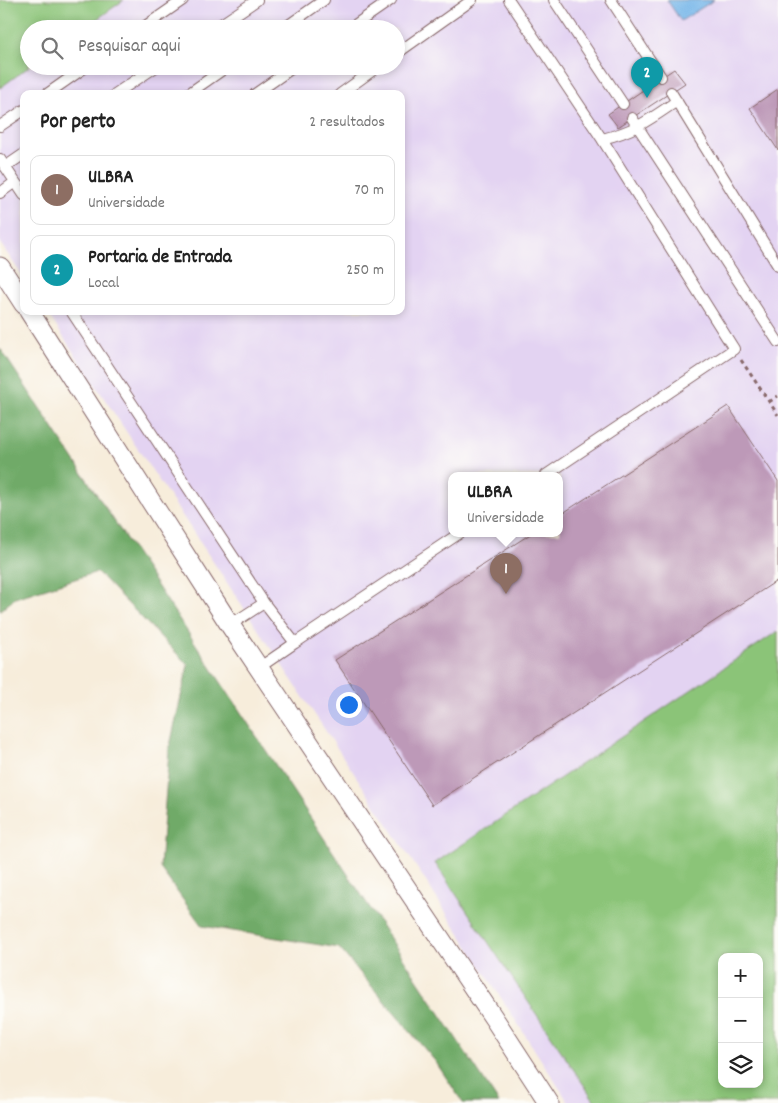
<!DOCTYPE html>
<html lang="pt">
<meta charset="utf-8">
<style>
:root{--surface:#fff;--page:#f2f2f2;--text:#222;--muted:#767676;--line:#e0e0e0;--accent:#b5179e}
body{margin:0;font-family:Dekko,sans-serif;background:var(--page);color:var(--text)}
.controls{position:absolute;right:15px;bottom:15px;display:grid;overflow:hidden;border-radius:10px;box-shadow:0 2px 8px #0003}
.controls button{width:45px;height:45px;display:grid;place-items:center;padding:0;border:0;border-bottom:1px solid var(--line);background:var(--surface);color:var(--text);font:25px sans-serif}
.you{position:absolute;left:348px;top:704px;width:18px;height:18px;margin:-12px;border:4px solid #fff;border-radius:50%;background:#1a73e8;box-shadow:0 0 0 8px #1a73e833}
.badge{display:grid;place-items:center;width:32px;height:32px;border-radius:50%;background:var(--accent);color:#fff;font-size:16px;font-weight:700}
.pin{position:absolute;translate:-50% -41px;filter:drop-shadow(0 1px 2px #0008)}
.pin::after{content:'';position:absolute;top:26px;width:18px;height:15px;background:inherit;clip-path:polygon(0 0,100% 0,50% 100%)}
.popup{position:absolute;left:448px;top:472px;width:115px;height:65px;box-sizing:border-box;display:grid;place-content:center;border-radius:10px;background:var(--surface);filter:drop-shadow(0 1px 4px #0005);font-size:16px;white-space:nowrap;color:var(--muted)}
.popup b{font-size:19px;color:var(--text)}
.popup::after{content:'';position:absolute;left:50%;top:100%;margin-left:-10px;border:10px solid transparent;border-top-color:var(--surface)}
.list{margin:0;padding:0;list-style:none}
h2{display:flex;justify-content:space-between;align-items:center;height:65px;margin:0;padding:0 20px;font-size:21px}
h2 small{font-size:16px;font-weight:400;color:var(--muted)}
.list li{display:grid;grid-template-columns:32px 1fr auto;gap:15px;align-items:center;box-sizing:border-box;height:70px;margin:0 10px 10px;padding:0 10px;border:1px solid var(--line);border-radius:10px}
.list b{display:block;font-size:19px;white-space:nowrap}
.list p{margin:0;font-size:16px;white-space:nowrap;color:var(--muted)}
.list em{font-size:16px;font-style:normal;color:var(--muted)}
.icon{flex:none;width:28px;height:28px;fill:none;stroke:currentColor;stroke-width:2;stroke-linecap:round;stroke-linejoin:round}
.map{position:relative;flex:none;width:778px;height:1103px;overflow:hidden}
.search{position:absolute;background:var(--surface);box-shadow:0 2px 8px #0003;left:20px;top:20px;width:385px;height:55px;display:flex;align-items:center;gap:12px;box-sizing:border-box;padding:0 18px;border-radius:28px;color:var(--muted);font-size:19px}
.panel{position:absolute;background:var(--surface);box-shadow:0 2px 8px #0003;left:20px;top:90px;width:385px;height:225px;border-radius:10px}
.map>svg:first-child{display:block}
.built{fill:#e3d3f2;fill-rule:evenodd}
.green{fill:#8bc478;stroke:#6a7252;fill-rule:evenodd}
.forest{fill:#70aa68;stroke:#5d644a}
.water{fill:#75b5e9;stroke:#606a8a}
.building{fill:#bd99b8}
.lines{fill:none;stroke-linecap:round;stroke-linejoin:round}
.service-casing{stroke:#876769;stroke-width:12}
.minor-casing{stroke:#876769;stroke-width:21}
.path{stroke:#876769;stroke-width:3;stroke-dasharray:4 4;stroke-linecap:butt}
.service{stroke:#fff;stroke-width:10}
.minor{stroke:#fff;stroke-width:19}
</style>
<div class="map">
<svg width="778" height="1103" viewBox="0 0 778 1103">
<rect width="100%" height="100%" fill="#fdfcf7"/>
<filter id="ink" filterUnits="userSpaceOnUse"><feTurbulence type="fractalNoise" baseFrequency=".02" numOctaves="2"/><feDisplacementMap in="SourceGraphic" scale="10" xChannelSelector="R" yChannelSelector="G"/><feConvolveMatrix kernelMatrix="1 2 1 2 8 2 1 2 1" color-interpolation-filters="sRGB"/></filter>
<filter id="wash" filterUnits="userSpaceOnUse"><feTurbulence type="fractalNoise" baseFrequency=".0096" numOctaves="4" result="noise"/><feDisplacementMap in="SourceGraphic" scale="20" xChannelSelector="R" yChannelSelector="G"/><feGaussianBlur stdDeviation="1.12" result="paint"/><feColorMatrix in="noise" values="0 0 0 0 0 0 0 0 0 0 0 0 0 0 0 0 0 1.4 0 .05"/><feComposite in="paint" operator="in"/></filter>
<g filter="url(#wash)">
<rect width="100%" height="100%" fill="#f7eddb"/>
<path class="built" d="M 0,0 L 778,0 L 778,1103 L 569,1103 L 423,877 L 46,311 L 401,311 L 401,94 L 24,94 L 24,278 L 0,243 ZM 29,29 L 396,29 L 396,66 L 29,66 ZM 452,475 L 560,475 L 560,533 L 452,533 ZM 722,957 L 759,957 L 759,1084 L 722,1084 Z"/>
<path class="green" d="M 0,0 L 124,0 L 83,29 L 29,29 L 29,66 L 30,66 L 0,88 Z
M 778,631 L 778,1103 L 596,1103 L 435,863 ZM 722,957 L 759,957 L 759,1084 L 722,1084 Z"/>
<path class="forest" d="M 0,348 L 499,1103 L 463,1103 L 435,1061 L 339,948 L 202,926 L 160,868 L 169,750 L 188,665 L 97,572 L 15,598 L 0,611 Z"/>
<path class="water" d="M 667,0 L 714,0 L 681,21 Z"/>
<g id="blocks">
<path class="building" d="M 674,69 L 685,83 L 618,127 L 608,114 Z
M 778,89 L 778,150 L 750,108 Z
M 728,406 L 778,481 L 778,580 L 432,805 L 335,660 L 532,533 L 560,533 L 560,515 Z"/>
</g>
</g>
<g filter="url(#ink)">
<use href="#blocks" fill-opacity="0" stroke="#876769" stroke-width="1"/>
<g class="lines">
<defs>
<path id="service" d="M 509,0 L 602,139 L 734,349 L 546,475
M 554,0 L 623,104
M 611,0 L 661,77
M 141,29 L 183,0
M 214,29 L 257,0
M 283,29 L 324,0
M 349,29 L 391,0
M 396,54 L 472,0
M 671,92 L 778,266
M 47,94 L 87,66
M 115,94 L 157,66
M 188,94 L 228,66
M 255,94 L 295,66
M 340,94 L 379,66
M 632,118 L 778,342
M 0,126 L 24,110
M 602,139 C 635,131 649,120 677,101
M 0,159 L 24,195
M 5,167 L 24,154
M 0,193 L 15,182
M 71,311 L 264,603 L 295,643 L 460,533
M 230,625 L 264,603
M 260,667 L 295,643"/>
<path id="minor" d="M 0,267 L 24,304
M 29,311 L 230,625 L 495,1020 L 549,1103"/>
</defs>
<use href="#service" class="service-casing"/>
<use href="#minor" class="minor-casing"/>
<path class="path" d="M 741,360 L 778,415
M 769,402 L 778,396"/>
<use href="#service" class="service"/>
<use href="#minor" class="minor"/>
</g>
</g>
</svg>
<div class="controls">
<button>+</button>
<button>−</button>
<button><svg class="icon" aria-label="layers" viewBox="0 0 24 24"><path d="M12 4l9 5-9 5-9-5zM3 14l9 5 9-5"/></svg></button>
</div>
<div class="you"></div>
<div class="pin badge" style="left:506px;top:594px;background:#8d6e63">1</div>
<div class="popup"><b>ULBRA</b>Universidade</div>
<div class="pin badge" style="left:647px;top:98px;background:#0f9aa8">2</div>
<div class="search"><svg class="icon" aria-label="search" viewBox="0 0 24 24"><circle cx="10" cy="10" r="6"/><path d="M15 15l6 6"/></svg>Pesquisar aqui</div>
<section class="panel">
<h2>Por perto<small>2 resultados</small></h2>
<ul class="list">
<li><span class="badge" style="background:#8d6e63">1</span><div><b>ULBRA</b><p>Universidade</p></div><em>70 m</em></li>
<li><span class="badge" style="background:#0f9aa8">2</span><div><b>Portaria de Entrada</b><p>Local</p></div><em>250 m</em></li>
</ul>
</section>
</div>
